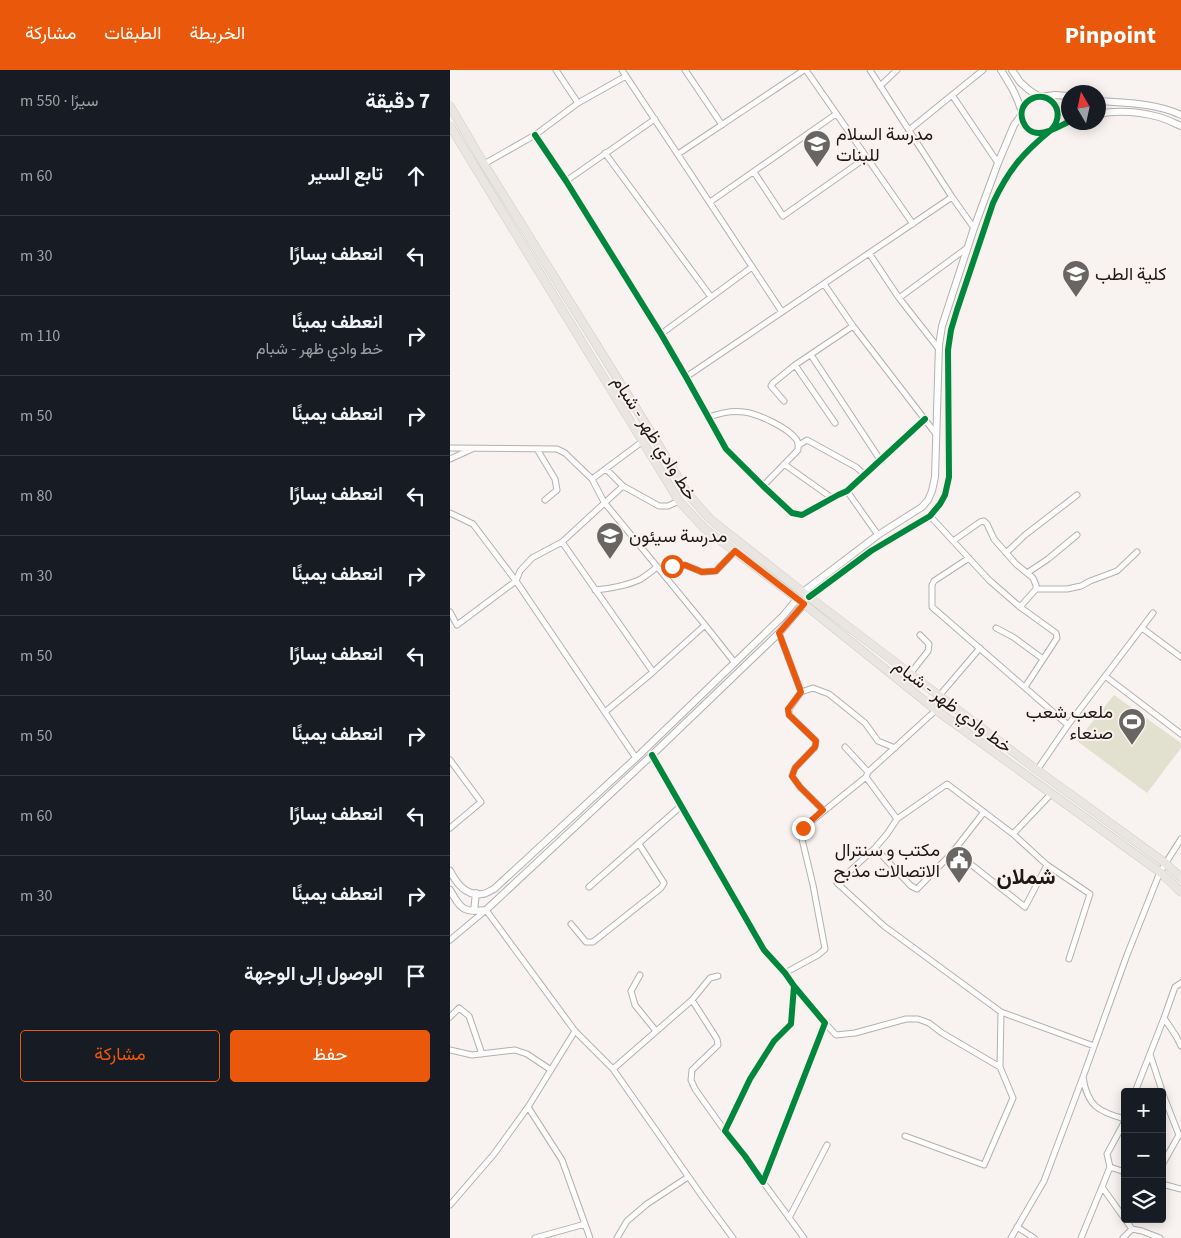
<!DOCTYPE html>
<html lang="ar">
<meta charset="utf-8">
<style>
:root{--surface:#171b24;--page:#20242c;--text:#f1f3f6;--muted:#9ea1a6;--line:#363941;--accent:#ea580c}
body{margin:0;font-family:"Source Sans 3",Vazirmatn,sans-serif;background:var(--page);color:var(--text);direction:rtl}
.controls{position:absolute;right:15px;bottom:15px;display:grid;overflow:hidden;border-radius:5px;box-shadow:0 2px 12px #0003}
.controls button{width:45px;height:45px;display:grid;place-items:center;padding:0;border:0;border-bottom:1px solid var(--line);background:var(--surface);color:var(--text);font:25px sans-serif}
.compass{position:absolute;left:611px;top:15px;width:45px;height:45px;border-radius:50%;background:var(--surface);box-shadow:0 2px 12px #0003;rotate:351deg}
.stop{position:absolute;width:15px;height:15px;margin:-11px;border:4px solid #ea580c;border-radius:50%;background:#fff}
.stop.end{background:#ea580c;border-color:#fff;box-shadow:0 1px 5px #0008}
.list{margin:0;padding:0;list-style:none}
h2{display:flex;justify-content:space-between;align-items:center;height:65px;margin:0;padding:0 20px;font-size:21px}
h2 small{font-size:16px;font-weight:400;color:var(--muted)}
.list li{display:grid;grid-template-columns:32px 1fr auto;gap:15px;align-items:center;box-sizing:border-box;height:80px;padding:0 20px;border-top:1px solid var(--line)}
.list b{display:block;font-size:19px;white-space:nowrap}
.list p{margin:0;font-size:16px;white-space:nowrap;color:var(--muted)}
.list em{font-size:16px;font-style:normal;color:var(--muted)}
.actions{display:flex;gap:10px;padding:15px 20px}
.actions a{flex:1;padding:11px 0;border:1px solid var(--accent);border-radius:5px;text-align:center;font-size:18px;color:var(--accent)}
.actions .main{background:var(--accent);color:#fff}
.icon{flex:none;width:28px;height:28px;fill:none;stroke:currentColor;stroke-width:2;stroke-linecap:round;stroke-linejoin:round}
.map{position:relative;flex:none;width:731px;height:1168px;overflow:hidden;direction:ltr}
header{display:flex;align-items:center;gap:30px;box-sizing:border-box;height:70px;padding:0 25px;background:var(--accent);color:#fff}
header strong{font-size:24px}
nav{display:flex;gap:28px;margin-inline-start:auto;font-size:18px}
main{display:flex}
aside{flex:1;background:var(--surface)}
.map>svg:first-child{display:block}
.green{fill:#e2e1d0}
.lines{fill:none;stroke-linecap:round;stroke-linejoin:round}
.minor-casing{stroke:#b4b0ae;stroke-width:7}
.tertiary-casing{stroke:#b4b0ae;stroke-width:8}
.primary-casing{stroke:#cfcdcb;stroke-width:9}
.minor{stroke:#fefdfd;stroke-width:5}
.tertiary{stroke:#fefdfd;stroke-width:6}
.primary{stroke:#e9e6e2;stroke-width:8}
.cycleway-casing{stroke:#fcf2ed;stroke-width:9}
.cycleway{stroke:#00873e;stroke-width:6}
.route{stroke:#ea580c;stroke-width:6}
.labels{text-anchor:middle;stroke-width:4;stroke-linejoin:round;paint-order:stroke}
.poi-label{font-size:18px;fill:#1c1917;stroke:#fcf2ed;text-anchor:start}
.street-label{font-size:18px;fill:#1c1917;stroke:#fcf2ed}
.district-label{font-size:22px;font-weight:bold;fill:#1c1917;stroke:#fcf2ed}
</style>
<header>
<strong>Pinpoint</strong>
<nav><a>الخريطة</a><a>الطبقات</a><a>مشاركة</a></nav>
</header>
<main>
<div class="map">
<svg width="731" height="1168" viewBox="0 0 731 1168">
<rect width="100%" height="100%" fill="#f8f3f0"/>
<path class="green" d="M 664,625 L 731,673 L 731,678 L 697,723 L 627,671 Z"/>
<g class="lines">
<defs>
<path id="minor" d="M 106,0 L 128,33
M 172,0 L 332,242
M 235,0 L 272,55
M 356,0 L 463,154
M 420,0 L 502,127 L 524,158
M 430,16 L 447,0
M 502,25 L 548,93
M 459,60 L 533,0
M 85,65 L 116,111 L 211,264 L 236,307 L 276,379 L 313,416 L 342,443 L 352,445 L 388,425 L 397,421 L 475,349
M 155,83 L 261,227
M 228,84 L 354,0
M 34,94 L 85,65 L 128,33 L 176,6
M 304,102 L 333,146 L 417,87
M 116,111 L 205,49
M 260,132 L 386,44
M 419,183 L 449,228 L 517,178
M 374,214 L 403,256 L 486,364
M 449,228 L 489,279
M 211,264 L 302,197
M 361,285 L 431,391
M 345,295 L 385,353
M 236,307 L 502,127
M 334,331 L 321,316 L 323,313 L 345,295 L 403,256
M 259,347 C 270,343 282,340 294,342 C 308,344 337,357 346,369 C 349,372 348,376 348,380 L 313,416
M 349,375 L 357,370 L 406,397 L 415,405
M 0,378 L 107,379 L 115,383 L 142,409 L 154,432 L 255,555 L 285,593
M 87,379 L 105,409 L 107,420 L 95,430
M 0,389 L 22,379
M 334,394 L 382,428
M 156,399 L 173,416 L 209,436 L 218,436 L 229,431
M 142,409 L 193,371
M 397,421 L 428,465
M 0,443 L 23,454 L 66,511 L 186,688
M 480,446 L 539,510 L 570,537 L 606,563 L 607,568 L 575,617
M 503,471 L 530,452 L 534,451 L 537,454 L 544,469 L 551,477 L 566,494 L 583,508 L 586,515 L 586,519 L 570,537
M 112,472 L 203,602
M 556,483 L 575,465 L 627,425
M 519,488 L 484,511 L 482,515 L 482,537 L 618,655
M 210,500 L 222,496 L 235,495 L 252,502 L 266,501 L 285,481
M 577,503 L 598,489 L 627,465
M 586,519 L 617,519 L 631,516 L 640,511 L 667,501 L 687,482
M 145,520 C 159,519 179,515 191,509 C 197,505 202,501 207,497
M 0,542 L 7,555 L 66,511 L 70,501 L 82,488 L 112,472 L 173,416
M 546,558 L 563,567 L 593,589
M 692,558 L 731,587
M 329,563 L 351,622
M 460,604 L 478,581 L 479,574 L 470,565
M 655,606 L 731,664
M 489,626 L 530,578
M 486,640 L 418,702 L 416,707 L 447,749 L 437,764 L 425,778 L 387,813 L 434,856 L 551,942 L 644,976
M 155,642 L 203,602 L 255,555
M 395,677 L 418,702
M 202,685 L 314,880 L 335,903 L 344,916 L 375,953 L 313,1112 L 295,1086 L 275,1061 L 300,1009 L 324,971 L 341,954 L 344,916
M 0,690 L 31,732 L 0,758
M 587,700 L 618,655 L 703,543
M 373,740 L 350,717 L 342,706 L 345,698 L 365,677 L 366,671 L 339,645 L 339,639 L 351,622 L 363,618 L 379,624 L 415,653 L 428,671 L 445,678
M 447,749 L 497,714 L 563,764 L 601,724
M 425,778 L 461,816 L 467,819 L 502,783 L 534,742
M 504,781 L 575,837 L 597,795 L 563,764
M 597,795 L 640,824 L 619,889
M 139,817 L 231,736
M 121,854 L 136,872 L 143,872 L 211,818 L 214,813 L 189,774
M 0,870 L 36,840 L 125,961 L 163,999
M 335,903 L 368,885 L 375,879 L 363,815 L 351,765 L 353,758 L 416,707
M 190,905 L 181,921 L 185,935 L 206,961
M 731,913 L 725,917 L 714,948 L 726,966 L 731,976
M 242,930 L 260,908 L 268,906
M 0,947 L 9,938 L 19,946 L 32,984
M 375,953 L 386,965 L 405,963 L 456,949 L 468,949 L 479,953 L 492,963 L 550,997
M 0,980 L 22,985 L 65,980 L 77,984 L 101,1000
M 700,984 L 714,1027 L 729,1065 L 712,1095
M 633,1007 C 637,1036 649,1042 675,1049
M 685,1022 L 714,948
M 78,1037 L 112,1090 L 140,1168
M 675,1051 L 657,1084 L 660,1097 L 675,1102
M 275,1061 L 245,1019 L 241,1010 L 242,1000 L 268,975 L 267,969 L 242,930 L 163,999 L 252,1126 L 283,1168
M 455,1066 L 534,1095 L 563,1028 L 550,997 L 551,942
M 660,1097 L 652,1117 L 682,1159
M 313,1112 L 354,1168
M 712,1114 L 731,1119
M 0,1135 L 44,1084 L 78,1037 L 125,961
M 339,1148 L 377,1075
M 567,1157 L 584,1168
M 85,1168 L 135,1154
M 167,1168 L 177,1151 L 197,1134 L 238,1107
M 561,1168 L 594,1111 L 633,1007 L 677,885 L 710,802 L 731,769
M 631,1168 L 652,1117
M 673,1168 L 682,1159 L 692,1161 L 710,1168"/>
<path id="tertiary" d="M 551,0 C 561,16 567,25 572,43
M 562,0 L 570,12 L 579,20 L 590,27 L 605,25 L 618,26
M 648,31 C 676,33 706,33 731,45
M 648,44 C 668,40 690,42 709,47 C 716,49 724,53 731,56
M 353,522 L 428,465 L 472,437 L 478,430 L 482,421 L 485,407 L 489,275 L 492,256 L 524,158 L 548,93 L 564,55 L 572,44
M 359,527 L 421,481 L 480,446 L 490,434 L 495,425 L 499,407 L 498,280 L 501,260 L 507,240 L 543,133 C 559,99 573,83 601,60 C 620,39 594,16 577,32 C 566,42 573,63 589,63 C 599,63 610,56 618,52
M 0,801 C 7,814 16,826 32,824 C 36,824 41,820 44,819 L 186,688 L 333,546 L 347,529
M 0,820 C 11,839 13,843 36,840 L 202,685 L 329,563 L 354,534
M 24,841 L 26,823"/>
<path id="primary" d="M 0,36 L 34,94 L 202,364 L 238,424 L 260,449 L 359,527 L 587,700 L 715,793 L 731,808
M 0,56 L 229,431 L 254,458 L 354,534 L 486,640 L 710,802 L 731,822"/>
</defs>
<use href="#minor" class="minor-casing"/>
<use href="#tertiary" class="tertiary-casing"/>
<use href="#primary" class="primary-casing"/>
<use href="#minor" class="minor"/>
<use href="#tertiary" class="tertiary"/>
<use href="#primary" class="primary"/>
<defs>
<path id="cycleway" d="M 85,65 L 116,111 L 211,264 L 236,307 L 276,379 L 313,416 L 342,443 L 352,445 L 388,425 L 397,421 L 475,349
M 359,527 L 421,481 L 480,446 L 490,434 L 495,425 L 499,407 L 498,280 L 501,260 L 507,240 L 543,133 C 559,99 573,83 601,60 C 620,39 594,16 577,32 C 566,42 573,63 589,63 C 599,63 610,56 618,52
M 202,685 L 314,880 L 335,903 L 344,916 L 375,953 L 313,1112 L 295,1086 L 275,1061 L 300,1009 L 324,971 L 341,954 L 344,916"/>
</defs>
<use href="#cycleway" class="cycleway-casing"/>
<use href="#cycleway" class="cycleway"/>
</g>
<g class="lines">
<path class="route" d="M 222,496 L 235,495 L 252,502 L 266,501 L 285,481 L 354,534 L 329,563 L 351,622 L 338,639 L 339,645 L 366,671 L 365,677 L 345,698 L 342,706 L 350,717 L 373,740 L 353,758"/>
</g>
<defs>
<symbol id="school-pin" viewBox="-11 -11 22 30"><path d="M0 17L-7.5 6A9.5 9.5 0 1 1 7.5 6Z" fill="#696563" stroke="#fcf2ed"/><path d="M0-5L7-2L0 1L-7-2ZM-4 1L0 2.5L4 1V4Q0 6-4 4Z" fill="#fff"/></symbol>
<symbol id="university-pin" viewBox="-11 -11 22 30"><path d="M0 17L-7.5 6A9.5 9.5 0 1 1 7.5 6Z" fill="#696563" stroke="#fcf2ed"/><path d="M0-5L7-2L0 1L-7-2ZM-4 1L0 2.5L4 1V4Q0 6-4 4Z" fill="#fff"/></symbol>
<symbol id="stadium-pin" viewBox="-11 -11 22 30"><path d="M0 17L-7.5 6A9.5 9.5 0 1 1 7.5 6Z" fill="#696563" stroke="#fcf2ed"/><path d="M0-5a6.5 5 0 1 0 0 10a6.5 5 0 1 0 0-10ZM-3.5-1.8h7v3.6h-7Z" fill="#fff"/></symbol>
<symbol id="civic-pin" viewBox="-11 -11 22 30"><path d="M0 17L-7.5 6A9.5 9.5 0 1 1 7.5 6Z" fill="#696563" stroke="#fcf2ed"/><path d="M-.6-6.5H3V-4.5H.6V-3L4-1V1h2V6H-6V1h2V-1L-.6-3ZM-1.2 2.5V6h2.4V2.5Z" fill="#fff"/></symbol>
</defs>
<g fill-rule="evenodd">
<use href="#school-pin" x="351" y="58" width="32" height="43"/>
<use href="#university-pin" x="610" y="188" width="32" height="43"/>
<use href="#school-pin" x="144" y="450" width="32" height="43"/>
<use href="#stadium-pin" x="666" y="636" width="32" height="43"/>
<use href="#civic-pin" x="493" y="774" width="32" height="43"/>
</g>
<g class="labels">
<g class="poi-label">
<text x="386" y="70">مدرسة السلام<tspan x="386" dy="21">للبنات</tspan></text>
<text x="645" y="210">كلية الطب</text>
<text x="179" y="472">مدرسة سيئون</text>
<text x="663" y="648" text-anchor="end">ملعب شعب<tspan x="663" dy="21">صنعاء</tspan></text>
<text x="490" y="786" text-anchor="end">مكتب و سنترال<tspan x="490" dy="21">الاتصالات مذبح</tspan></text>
</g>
<g class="street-label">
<text transform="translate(205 368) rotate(58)" y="6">خط وادي ظهر - شبام</text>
<text transform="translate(503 636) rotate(37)" y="6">خط وادي ظهر - شبام</text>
</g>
<g class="district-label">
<text x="576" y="814">شملان</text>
</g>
</g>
</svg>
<div class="controls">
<button>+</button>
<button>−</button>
<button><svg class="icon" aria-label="layers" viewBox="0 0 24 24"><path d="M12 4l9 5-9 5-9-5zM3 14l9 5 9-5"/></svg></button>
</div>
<svg class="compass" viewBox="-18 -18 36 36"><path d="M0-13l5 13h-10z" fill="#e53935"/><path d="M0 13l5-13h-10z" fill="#9ea1a6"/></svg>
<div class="stop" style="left:222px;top:496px"></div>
<div class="stop end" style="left:353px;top:758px"></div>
</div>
<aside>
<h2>7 دقيقة<small>سيرًا · 550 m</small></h2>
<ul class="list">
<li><svg class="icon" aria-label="ahead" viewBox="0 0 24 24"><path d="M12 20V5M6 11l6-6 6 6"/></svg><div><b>تابع السير</b></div><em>60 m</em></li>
<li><svg class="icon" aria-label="left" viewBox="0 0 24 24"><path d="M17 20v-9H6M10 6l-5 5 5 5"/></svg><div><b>انعطف يسارًا</b></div><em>30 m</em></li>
<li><svg class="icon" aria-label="right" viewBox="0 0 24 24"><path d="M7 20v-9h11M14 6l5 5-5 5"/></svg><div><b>انعطف يمينًا</b><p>خط وادي ظهر - شبام</p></div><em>110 m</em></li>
<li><svg class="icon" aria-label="right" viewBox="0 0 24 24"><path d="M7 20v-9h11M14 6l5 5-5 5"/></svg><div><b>انعطف يمينًا</b></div><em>50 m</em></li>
<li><svg class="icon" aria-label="left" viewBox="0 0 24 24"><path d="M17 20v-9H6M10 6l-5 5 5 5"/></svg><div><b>انعطف يسارًا</b></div><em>80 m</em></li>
<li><svg class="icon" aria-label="right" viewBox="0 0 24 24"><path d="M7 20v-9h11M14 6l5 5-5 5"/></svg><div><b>انعطف يمينًا</b></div><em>30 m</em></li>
<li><svg class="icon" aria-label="left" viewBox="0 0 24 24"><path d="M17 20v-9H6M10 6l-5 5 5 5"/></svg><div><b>انعطف يسارًا</b></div><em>50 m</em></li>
<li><svg class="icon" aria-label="right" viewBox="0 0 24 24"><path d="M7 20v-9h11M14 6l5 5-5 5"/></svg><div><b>انعطف يمينًا</b></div><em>50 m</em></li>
<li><svg class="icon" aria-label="left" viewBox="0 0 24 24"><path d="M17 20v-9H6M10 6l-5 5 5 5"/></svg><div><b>انعطف يسارًا</b></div><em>60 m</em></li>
<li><svg class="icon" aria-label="right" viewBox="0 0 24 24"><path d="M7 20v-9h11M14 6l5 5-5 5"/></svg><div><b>انعطف يمينًا</b></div><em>30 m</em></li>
<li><svg class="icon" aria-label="arrive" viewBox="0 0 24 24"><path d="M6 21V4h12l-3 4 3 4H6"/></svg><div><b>الوصول إلى الوجهة</b></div></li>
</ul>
<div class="actions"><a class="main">حفظ</a><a>مشاركة</a></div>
</aside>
</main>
